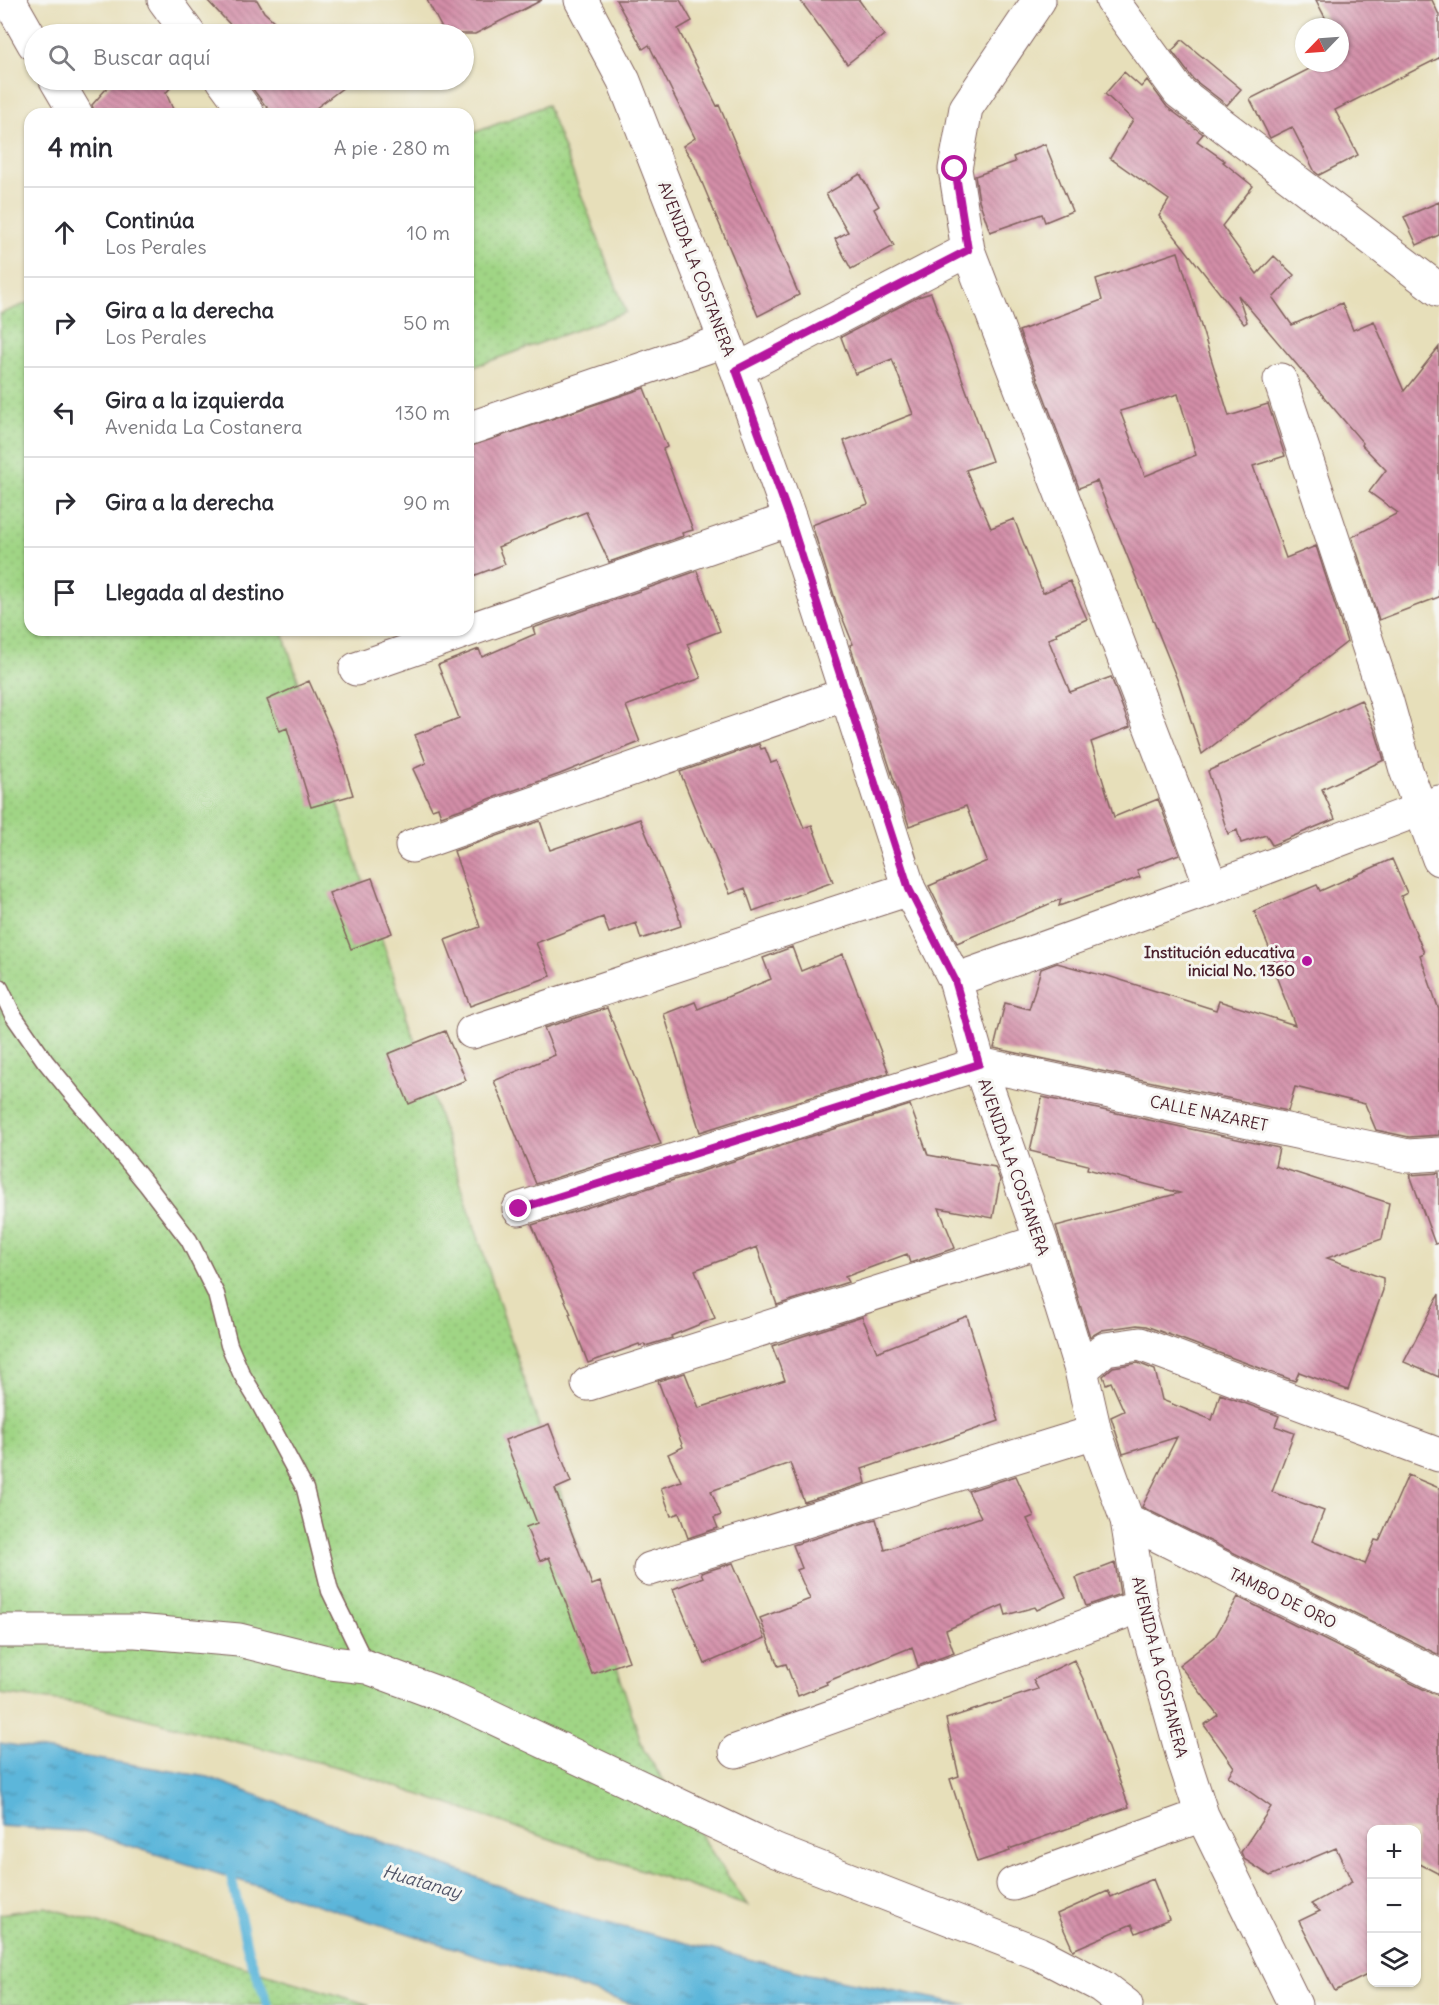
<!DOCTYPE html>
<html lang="es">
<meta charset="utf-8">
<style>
:root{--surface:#fff;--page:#f7f7f7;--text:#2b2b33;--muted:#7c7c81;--line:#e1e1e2}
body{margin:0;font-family:Delius,sans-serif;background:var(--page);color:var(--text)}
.controls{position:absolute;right:18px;bottom:18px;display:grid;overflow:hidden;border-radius:12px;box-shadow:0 2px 4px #0004}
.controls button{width:54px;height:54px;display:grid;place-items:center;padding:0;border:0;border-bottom:2px solid var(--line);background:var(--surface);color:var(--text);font:30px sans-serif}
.compass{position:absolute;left:1295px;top:18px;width:54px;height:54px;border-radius:50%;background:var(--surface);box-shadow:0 2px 4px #0004;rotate:245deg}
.stop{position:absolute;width:18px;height:18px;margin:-14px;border:4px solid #b5179e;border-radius:50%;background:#fff}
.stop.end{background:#b5179e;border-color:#fff;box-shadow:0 2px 6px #0008}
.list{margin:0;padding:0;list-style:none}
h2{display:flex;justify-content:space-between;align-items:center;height:78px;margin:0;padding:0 24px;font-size:26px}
h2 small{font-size:20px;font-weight:400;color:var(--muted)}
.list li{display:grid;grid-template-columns:39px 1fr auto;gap:18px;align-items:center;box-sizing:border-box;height:90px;padding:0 24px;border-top:2px solid var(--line)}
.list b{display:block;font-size:22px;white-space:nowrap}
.list p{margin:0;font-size:20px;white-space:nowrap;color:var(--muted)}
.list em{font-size:20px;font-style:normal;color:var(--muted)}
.icon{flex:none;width:33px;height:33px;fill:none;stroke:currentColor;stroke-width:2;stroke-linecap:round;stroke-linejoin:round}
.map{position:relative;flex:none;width:1439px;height:2005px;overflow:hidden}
.search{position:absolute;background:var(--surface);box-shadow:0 2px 4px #0004;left:24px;top:24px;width:450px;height:66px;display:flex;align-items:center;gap:15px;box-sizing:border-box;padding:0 21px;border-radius:33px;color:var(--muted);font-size:22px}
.panel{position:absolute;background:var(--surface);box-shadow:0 2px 4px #0004;left:24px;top:108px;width:450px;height:528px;border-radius:18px}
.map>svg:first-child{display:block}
.grass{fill:url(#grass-dots);stroke:#757a58;stroke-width:1.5}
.water{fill:url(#water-ripples);stroke:#536a82;stroke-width:1.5}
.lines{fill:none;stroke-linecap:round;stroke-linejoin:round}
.stream{stroke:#5cb6da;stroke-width:10}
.building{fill:url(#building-back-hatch);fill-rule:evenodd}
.service-casing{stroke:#81625d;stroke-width:19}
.minor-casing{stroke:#81625d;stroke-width:35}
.service{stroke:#fff;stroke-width:16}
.minor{stroke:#fff;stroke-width:33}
.route{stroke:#b5179e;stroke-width:8}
.poi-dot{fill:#b5179e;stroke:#f6f6f2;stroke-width:2}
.labels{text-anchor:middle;stroke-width:6;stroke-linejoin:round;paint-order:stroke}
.street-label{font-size:16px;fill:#4a1f2b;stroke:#f6f6f2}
.poi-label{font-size:16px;font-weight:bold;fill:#4a1f2b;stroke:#f6f6f2;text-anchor:end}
.water-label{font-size:18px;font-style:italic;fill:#505468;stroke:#f6f6f2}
</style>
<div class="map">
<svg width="1439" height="2005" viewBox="0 0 1439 2005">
<defs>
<pattern id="grass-dots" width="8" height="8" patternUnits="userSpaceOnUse" patternTransform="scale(1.5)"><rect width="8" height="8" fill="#a0d585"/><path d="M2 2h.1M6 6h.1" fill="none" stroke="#8bb673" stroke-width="1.8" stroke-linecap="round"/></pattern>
<pattern id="water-ripples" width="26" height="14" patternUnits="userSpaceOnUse" patternTransform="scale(1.5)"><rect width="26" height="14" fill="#5cb6da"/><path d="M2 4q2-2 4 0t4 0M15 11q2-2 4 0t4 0" fill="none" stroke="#4e93b1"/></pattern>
<pattern id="building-back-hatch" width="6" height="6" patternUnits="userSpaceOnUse" patternTransform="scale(1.5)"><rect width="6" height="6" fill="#d38ea8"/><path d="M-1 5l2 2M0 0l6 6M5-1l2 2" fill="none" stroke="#ad7389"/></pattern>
</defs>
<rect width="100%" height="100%" fill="#f6f6f2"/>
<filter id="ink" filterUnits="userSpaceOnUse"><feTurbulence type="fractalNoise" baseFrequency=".0167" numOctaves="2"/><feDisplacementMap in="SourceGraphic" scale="12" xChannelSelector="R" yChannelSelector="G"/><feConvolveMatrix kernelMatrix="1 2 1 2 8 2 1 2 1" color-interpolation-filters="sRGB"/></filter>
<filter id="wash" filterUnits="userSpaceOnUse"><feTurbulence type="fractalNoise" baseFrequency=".008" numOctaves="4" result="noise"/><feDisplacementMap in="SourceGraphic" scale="24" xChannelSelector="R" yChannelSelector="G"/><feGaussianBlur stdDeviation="1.35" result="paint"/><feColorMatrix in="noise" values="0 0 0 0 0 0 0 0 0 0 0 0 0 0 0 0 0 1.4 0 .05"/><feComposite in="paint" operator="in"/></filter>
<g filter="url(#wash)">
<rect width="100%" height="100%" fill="#e7dfba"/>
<path class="grass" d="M 547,105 L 626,312 L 468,369 L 468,135 Z
M 30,302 L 30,630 L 282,630 L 644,1751 L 748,1906 L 341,1768 L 91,1705 L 0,1694 L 0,314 Z
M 46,1907 L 370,2005 L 0,2005 L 0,1914 Z"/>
<path class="water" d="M 0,1743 L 208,1777 L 583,1917 L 809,1974 L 968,2005 L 635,2005 L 86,1832 L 0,1826 Z"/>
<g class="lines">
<path class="stream" d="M 229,1867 L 248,1951 L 268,2005"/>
</g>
<g id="blocks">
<path class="building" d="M 207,0 L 257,0 L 264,12 L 288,34 L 239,34 Z
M 427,0 L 542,0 L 475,34 L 445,34 Z
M 616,0 L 680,0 L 692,21 L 678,29 L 717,106 L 719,105 L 799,295 L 758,316 L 693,161 L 683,146 L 695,138 L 649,45 L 643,49 Z
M 800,0 L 859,0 L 884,35 L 847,64 Z
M 1316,0 L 1432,0 L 1439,15 L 1439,58 L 1335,110 L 1358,155 L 1319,175 L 1315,172 L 1292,127 L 1270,138 L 1250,99 L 1321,63 L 1340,63 L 1340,53 L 1342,52 L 1340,48 L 1340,27 L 1330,27 Z
M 1182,40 L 1241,89 L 1227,105 L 1193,79 L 1172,51 Z
M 1124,72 L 1141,87 L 1147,80 L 1167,107 L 1203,134 L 1197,141 L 1225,161 L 1223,162 L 1253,186 L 1222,226 L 1257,274 L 1274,256 L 1294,275 L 1273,298 L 1292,325 L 1342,303 L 1353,330 L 1374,321 L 1404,391 L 1439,347 L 1439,597 L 1379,620 L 1352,537 L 1398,513 L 1369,492 L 1386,470 L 1362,445 L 1363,443 L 1238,295 L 1247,322 L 1244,324 L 1159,216 L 1169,200 L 1110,158 L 1133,120 L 1105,94 Z
M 114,80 L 177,80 L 166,93 L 175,114 L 95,114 L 92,105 Z
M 246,80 L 337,80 L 344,87 L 308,114 L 274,114 L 264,104 Z
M 1045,144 L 1072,211 L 1045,222 L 1042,214 L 990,232 L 979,200 L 975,176 L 1015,162 L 1013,157 Z
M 860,174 L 879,206 L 874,209 L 894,246 L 851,269 L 835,239 L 848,232 L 826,194 Z
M 1439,202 L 1439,235 L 1417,245 L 1404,217 Z
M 1178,252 L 1229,416 L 1268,404 L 1285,456 L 1253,466 L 1286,558 L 1316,546 L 1347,642 L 1202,754 L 1179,684 L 1097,481 L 1079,488 L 1019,331 L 1102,300 L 1096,279 ZM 1178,394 L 1196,455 L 1145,476 L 1120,411 Z
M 931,293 L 992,461 L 966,470 L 991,528 L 1014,519 L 1043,593 L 1070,581 L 1087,619 L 1056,633 L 1057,636 L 1048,639 L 1070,692 L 1111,677 L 1130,727 L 1091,742 L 1114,817 L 1158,799 L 1179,854 L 1137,870 L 1140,877 L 1059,906 L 1061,899 L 957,943 L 929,886 L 987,861 L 966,806 L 909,826 L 850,645 L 853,644 L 836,602 L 812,525 L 868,504 L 844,441 L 913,414 L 892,359 L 855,374 L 841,337 L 918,297 Z
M 644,388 L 667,447 L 663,449 L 693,530 L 682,533 L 683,536 L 609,562 L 586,512 L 498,547 L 505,564 L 468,578 L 468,447 Z
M 697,571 L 720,631 L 687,644 L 701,678 L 626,706 L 640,742 L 560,774 L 441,816 L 438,807 L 432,809 L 413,769 L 426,763 L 415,735 L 459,718 L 438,665 L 479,649 L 482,657 L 535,634 L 533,628 Z
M 309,681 L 337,744 L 353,795 L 311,807 L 287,728 L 280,731 L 267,700 Z
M 1361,700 L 1375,730 L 1384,760 L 1322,789 L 1335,819 L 1272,845 L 1266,835 L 1241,843 L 1237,830 L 1228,834 L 1208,771 Z
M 759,744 L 761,749 L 765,748 L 771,763 L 777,761 L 804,828 L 812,825 L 833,882 L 753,911 L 745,888 L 730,894 L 680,772 Z
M 640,819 L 679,914 L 678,914 L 681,926 L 641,939 L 636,923 L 609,933 L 603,917 L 536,943 L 551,976 L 470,1006 L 445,940 L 480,927 L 454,851 L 540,821 L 550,850 Z
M 1392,859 L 1407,893 L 1401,896 L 1424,953 L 1420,955 L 1439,1010 L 1439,1135 L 1409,1137 L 1376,1130 L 1365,1104 L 1295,1087 L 1288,1111 L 994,1048 L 1005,1003 L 1029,1009 L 1041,969 L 1057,963 L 1104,976 L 1105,975 L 1216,1010 L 1219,1001 L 1295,1025 L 1271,963 L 1275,962 L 1254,911 L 1317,885 L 1320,891 Z
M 372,878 L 392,933 L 351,949 L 329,893 Z
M 792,947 L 801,971 L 843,954 L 889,1073 L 700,1132 L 664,1014 L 695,1002 L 698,1009 L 771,979 L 763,958 Z
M 607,1008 L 661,1144 L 536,1184 L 494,1081 L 555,1055 L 544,1028 Z
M 445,1031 L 466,1080 L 409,1104 L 388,1054 Z
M 1042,1097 L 1279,1148 L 1275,1166 L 1389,1203 L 1382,1239 L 1327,1258 L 1383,1278 L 1383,1290 L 1348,1390 L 1299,1372 L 1295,1381 L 1146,1326 L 1137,1325 L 1102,1330 L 1090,1337 L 1056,1226 L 1180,1193 L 1087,1169 L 1088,1165 L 1030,1151 Z
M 910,1105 L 928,1155 L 995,1167 L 1000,1180 L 993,1218 L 939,1208 L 955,1248 L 910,1263 L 907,1254 L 845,1277 L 848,1282 L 777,1305 L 757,1247 L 695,1270 L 715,1318 L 671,1336 L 672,1338 L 645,1346 L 644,1344 L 640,1346 L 639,1344 L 588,1363 L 569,1314 L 571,1314 L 532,1225 Z
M 1439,1173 L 1439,1243 L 1435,1244 L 1410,1175 Z
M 1439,1294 L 1439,1377 L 1404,1362 Z
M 967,1316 L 999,1421 L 862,1469 L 866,1483 L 804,1502 L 790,1463 L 711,1491 L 721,1515 L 714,1518 L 718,1528 L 688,1538 L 679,1513 L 671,1516 L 661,1488 L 681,1481 L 668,1454 L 683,1447 L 658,1381 L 685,1373 L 699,1408 L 785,1380 L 772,1346 L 862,1317 L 877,1352 Z
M 1138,1363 L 1155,1370 L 1162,1400 L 1212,1420 L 1220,1394 L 1279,1416 L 1275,1426 L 1294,1433 L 1272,1492 L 1324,1511 L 1312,1541 L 1365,1564 L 1375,1540 L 1379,1541 L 1408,1475 L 1439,1488 L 1439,1655 L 1142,1507 L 1177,1437 L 1123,1454 L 1111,1417 L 1124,1411 L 1111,1382 L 1106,1384 L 1103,1376 L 1113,1367 Z
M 549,1424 L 571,1482 L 555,1489 L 592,1585 L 600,1582 L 629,1661 L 592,1674 L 549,1557 L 540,1561 L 526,1527 L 537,1523 L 505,1440 Z
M 1016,1476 L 1034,1516 L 1027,1519 L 1066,1597 L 1037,1610 L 1035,1607 L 1006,1615 L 1003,1605 L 946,1630 L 954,1653 L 918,1666 L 912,1647 L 826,1682 L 827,1684 L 798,1696 L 786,1664 L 778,1666 L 760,1618 L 810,1599 L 797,1570 L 802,1568 L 793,1545 L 876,1519 L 885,1550 L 981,1517 L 968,1491 Z
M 733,1563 L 765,1638 L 705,1664 L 673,1589 L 703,1577 L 701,1573 Z
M 1115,1563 L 1120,1594 L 1086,1606 L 1076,1578 Z
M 1238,1597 L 1431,1693 L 1439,1695 L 1439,1874 L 1416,1862 L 1416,1830 L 1371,1830 L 1371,1973 L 1335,1991 L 1299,1921 L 1320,1911 L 1311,1904 L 1352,1882 L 1336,1848 L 1270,1876 L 1244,1859 L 1241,1852 L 1271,1807 L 1228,1776 L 1234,1767 L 1204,1725 L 1218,1715 L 1179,1665 L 1215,1637 Z
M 1074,1660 L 1084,1681 L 1129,1807 L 1009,1849 L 1010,1851 L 977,1862 L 950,1779 L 959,1776 L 946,1719 L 1038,1689 L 1033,1680 Z
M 1153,1879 L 1169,1919 L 1136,1933 L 1132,1924 L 1073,1950 L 1057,1914 L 1108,1891 L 1111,1897 Z"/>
</g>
</g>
<g filter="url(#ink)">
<use href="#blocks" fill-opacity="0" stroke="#81625d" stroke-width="1.5"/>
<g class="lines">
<defs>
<path id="service" d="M 0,988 L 13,1015 L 45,1061 L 147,1185 L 189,1240 L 216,1294 L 229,1345 L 241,1373 L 258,1401 L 305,1489 L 330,1591 L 367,1667"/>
<path id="minor" d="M 9,0 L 34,44
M 164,0 L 189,34
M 581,0 L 624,81 L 737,370 L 790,519 L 909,889 L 955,980 L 979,1064 L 1041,1241 L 1081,1370 L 1095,1432 L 1127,1520 L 1141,1606 L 1184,1760 L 1202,1815 L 1295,2005
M 1112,0 L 1179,92 L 1439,290
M 56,80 L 76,114
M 223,80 L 248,114
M 968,250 L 1212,888
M 737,370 L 968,250 L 955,169 L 966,108 L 1039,0
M 1280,380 L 1387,702 L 1406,770 L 1439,859
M 468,429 L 724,341
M 356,669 L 790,519
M 412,846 L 846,694
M 955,980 L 1212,888 L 1439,802
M 472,1032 L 909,889
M 519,1209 L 979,1064 L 1408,1156 L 1439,1154
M 1081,1370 L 1105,1349 L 1140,1344 L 1439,1455
M 588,1384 L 1041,1241
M 1127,1520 L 1439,1676
M 650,1569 L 1095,1432
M 0,1631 L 136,1631 L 239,1640 L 331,1663 L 367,1667 L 456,1700 L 776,1851 L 1038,1953 L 1101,1986 L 1126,2005
M 736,1751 L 1141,1606
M 1013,1884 L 1202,1815"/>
</defs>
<use href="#service" class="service-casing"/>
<use href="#minor" class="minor-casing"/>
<use href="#service" class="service"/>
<use href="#minor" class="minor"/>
</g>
</g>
<g class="lines" filter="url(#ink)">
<path class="route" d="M 519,1209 L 979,1064 L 955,980 L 909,889 L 790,519 L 736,370 L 968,250 L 955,169"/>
</g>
<circle class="poi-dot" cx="1307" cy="961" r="6"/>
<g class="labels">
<g class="street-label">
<text transform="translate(697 269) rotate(69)" y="6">AVENIDA LA COSTANERA</text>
<text transform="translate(1209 1113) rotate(12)" y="6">CALLE NAZARET</text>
<text transform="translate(1014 1167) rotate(71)" y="6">AVENIDA LA COSTANERA</text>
<text transform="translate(1283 1598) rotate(26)" y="6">TAMBO DE ORO</text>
<text transform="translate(1160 1667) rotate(76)" y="6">AVENIDA LA COSTANERA</text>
</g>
<g class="poi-label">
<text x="1295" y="958">Institución educativa<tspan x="1295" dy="18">inicial No. 1360</tspan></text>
</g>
<g class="water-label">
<text transform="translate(422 1882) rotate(16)" y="6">Huatanay</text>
</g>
</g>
</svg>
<div class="controls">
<button>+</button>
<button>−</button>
<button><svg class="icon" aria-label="layers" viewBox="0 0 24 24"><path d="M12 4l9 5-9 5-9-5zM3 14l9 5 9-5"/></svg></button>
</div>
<svg class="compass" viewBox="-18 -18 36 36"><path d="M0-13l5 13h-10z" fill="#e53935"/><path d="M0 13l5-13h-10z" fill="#7c7c81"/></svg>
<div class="stop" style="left:955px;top:169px"></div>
<div class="stop end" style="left:519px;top:1209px"></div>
<div class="search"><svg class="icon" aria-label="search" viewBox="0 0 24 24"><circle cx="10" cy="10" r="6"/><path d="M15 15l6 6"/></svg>Buscar aquí</div>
<section class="panel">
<h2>4 min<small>A pie · 280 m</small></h2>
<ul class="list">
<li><svg class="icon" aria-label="ahead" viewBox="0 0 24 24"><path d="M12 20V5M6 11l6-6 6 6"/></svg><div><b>Continúa</b><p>Los Perales</p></div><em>10 m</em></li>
<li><svg class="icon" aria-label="right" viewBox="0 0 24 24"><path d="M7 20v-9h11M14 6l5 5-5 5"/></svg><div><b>Gira a la derecha</b><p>Los Perales</p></div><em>50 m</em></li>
<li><svg class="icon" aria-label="left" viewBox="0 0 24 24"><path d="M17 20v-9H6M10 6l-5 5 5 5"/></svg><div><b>Gira a la izquierda</b><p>Avenida La Costanera</p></div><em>130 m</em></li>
<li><svg class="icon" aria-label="right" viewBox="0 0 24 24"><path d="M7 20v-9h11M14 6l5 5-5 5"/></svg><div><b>Gira a la derecha</b></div><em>90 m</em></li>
<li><svg class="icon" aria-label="arrive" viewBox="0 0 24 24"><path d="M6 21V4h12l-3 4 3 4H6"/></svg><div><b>Llegada al destino</b></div></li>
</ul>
</section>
</div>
